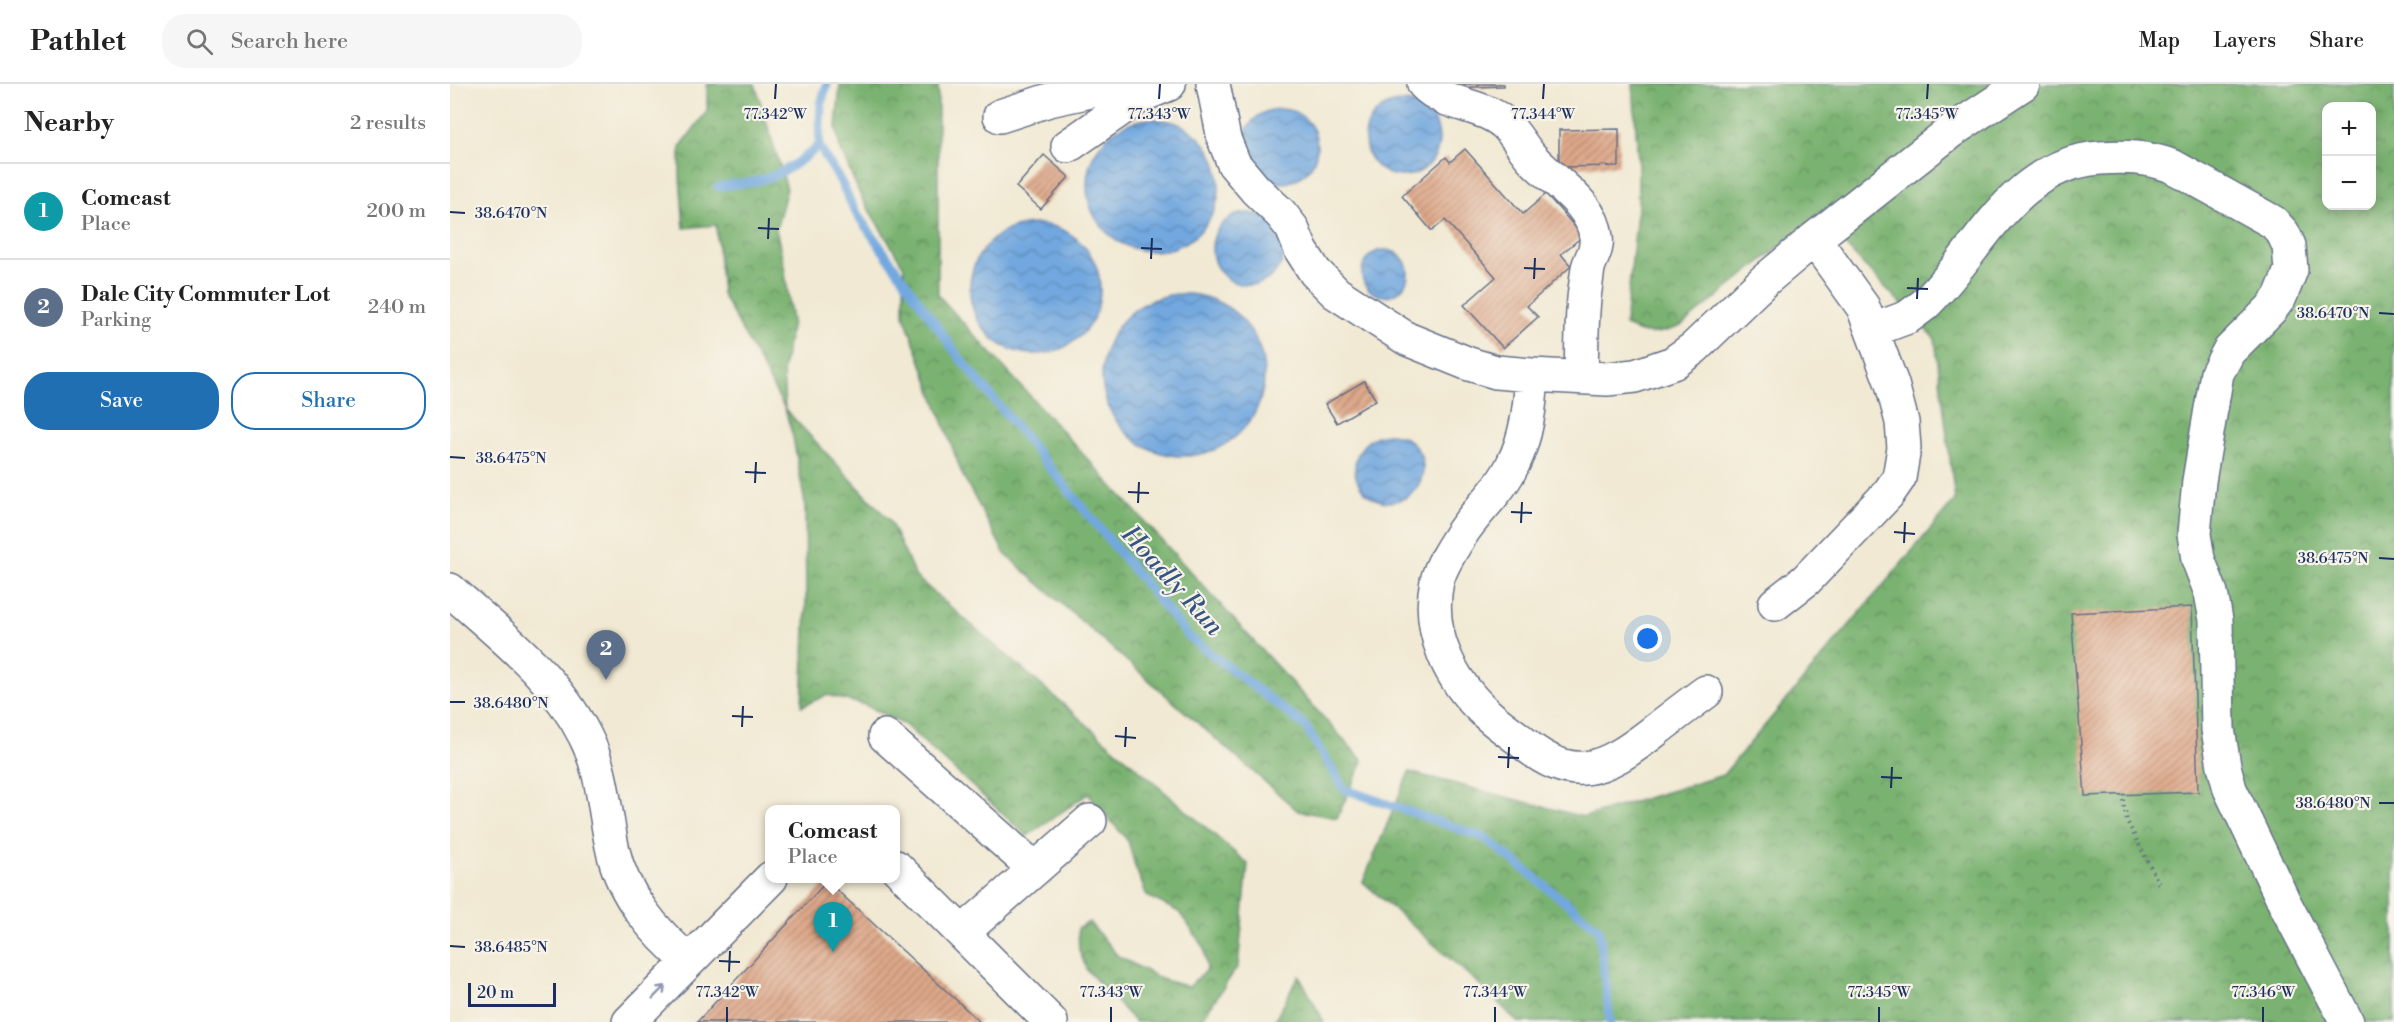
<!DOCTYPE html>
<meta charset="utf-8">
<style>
:root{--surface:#fff;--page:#f6f6f6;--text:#222;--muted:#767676;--line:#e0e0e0;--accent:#1f6fb2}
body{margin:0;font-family:"Libre Bodoni",serif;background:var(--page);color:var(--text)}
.controls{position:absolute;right:18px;top:18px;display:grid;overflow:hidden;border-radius:12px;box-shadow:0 3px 15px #0003}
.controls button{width:54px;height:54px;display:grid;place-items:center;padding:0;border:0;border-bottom:2px solid var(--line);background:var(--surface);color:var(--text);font:30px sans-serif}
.scale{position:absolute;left:18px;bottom:15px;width:88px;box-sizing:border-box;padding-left:6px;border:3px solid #1b2f5e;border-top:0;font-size:16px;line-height:21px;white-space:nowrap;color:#1b2f5e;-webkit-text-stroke:4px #f7f3e8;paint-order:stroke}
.you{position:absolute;left:1198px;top:555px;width:21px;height:21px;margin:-15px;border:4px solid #fff;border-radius:50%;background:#1a73e8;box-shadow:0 0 0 9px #1a73e833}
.badge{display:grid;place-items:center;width:39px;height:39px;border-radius:50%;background:var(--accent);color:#fff;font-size:20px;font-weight:700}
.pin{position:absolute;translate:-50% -50px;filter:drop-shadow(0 2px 3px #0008)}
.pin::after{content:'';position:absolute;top:32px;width:21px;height:18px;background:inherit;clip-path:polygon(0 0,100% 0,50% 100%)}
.popup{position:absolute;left:315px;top:721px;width:135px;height:78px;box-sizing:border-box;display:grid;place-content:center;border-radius:12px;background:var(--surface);filter:drop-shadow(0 2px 4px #0005);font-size:20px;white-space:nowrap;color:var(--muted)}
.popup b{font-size:22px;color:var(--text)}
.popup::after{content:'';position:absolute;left:50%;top:100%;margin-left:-12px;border:12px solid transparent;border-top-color:var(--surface)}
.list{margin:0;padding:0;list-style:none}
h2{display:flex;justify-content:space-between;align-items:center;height:78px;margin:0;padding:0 24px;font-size:26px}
h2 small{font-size:20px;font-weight:400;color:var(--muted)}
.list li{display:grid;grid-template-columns:39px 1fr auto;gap:18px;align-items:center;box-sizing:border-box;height:96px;padding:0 24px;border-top:2px solid var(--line)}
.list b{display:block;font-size:22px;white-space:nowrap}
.list p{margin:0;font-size:20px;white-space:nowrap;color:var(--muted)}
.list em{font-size:20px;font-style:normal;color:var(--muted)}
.actions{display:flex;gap:12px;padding:18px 24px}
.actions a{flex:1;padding:14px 0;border:2px solid var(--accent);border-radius:24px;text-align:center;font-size:21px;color:var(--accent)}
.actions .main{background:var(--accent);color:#fff}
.icon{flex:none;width:33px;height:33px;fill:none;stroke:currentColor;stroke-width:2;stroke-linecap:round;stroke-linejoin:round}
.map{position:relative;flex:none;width:1944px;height:938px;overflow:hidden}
header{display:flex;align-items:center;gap:36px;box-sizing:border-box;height:84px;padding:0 30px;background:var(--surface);border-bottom:2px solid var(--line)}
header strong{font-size:28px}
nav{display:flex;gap:33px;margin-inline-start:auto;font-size:21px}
.search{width:420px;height:54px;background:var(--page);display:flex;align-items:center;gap:15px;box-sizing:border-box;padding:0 21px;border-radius:24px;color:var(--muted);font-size:22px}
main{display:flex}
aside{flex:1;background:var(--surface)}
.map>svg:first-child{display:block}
.forest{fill:url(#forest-crowns);stroke:#4a7068;stroke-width:1.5;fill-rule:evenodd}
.water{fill:url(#water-waves);stroke:#466c9e;stroke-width:1.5}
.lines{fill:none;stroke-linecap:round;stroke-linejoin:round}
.stream{stroke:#72a8df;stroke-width:9}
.building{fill:url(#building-hatch)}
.minor-casing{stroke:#667087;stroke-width:36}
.path{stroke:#667087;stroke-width:4;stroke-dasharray:1.5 4.5;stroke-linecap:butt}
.minor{stroke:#fff;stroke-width:33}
.oneway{stroke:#8d97ae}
.ticks{fill:none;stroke:#1b2f5e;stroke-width:2}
.labels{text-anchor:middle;stroke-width:4.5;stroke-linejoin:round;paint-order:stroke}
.water-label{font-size:26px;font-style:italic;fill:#355385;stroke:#f7f3e8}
.ticks-label{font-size:15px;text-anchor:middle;fill:#1b2f5e;stroke:#f7f3e8;stroke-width:4.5;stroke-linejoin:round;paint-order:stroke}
</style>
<header>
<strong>Pathlet</strong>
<div class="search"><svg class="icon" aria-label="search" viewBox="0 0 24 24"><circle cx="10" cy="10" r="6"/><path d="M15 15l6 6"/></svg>Search here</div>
<nav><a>Map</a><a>Layers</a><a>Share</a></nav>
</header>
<main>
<aside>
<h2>Nearby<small>2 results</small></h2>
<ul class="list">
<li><span class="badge" style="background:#0f9aa8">1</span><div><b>Comcast</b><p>Place</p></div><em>200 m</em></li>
<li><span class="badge" style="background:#5c6f8a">2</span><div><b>Dale City Commuter Lot</b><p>Parking</p></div><em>240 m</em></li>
</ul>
<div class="actions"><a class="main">Save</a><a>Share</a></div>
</aside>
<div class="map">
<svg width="1944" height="938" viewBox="0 0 1944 938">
<defs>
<pattern id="forest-crowns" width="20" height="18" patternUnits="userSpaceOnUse" patternTransform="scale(1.5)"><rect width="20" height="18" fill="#7ab271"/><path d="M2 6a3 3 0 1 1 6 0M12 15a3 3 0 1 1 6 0" fill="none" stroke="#639160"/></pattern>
<pattern id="water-waves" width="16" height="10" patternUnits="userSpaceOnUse" patternTransform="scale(1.5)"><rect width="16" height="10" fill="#72a8df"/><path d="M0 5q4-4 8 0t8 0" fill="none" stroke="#5d89b8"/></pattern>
<pattern id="building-hatch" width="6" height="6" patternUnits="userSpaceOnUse" patternTransform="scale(1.5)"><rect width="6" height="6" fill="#dea889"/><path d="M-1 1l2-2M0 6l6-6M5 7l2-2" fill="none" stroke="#b38973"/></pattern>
</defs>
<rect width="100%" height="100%" fill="#f7f3e8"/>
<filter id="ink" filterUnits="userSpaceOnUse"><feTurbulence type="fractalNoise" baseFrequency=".0167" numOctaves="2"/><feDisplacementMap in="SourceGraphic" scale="12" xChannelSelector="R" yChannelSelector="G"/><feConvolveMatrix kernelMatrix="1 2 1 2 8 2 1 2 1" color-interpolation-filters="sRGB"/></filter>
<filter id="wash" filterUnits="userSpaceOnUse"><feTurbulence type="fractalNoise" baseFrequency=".008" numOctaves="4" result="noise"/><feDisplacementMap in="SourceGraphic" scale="24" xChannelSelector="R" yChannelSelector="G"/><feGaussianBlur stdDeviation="1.35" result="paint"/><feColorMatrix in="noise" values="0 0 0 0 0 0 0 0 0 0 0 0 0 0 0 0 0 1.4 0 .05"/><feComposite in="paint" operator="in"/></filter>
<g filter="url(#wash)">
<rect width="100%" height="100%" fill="#f1e9d3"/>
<path class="forest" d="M 257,0 L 305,0 L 337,105 L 326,145 L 334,182 L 342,238 L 333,287 L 335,325 L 440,437 L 466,493 L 798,780 L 788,882 L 750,938 L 685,938 L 637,886 L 629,866 L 628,844 L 639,838 L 668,872 L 711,895 L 739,903 L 757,885 L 754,863 L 729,828 L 697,812 L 686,785 L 678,757 L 638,710 L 577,752 L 455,641 L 415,621 L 377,611 L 352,622 L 356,521 L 355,420 L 343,353 L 335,325 L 272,210 L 266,141 L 234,144 L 230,93 L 230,63 L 257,27 Z
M 390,0 L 488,0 L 488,211 L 913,677 L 887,734 L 848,727 L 555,470 L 512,390 L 454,231 L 454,183 L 411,113 L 390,64 L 386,43 Z
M 1183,0 L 1944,0 L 1944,938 L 1067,938 L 1039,909 L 913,798 L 959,688 L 1134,733 L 1273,691 L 1505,416 L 1485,255 L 1367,132 L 1231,242 C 1209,250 1196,254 1175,241 L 1188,120 L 1188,77 ZM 1876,22 L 1922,22 L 1922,122 L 1876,122 Z
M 849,891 L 874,938 L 824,938 Z"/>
<path class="water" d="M915 55a37 37 0 1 1 74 0a37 37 0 1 1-74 0Z
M793 62a37 37 0 1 1 74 0a37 37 0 1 1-74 0Z
M637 101a66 66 0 1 1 132 0a66 66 0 1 1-132 0Z
M762 165a36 36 0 1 1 72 0a36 36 0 1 1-72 0Z
M520 205a65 65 0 1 1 130 0a65 65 0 1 1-130 0Z
M912 189a23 23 0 1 1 46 0a23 23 0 1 1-46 0Z
M652 291a81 81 0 1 1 162 0a81 81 0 1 1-162 0Z
M905 384a34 34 0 1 1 68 0a34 34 0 1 1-68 0Z"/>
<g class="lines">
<path class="stream" d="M 377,0 L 371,20 L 369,62 L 391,98 L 406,129 L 509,273 L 738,552 L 855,642 L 894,705 L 1035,754 L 1149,845 L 1160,938
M 268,103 C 280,100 290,100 302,98 C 329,93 348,79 369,62"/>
</g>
<g id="blocks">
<path class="building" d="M 996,0 L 1054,0 L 1054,2 L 996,4 Z
M 1169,45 L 1169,82 L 1109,83 L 1109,46 Z
M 1015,65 L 1073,130 L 1096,110 L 1133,152 L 1111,170 L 1121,182 L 1077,222 L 1088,233 L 1053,264 L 1014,221 L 1046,193 L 995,136 L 982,147 L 952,112 L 996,73 L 1000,78 Z
M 594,71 L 619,93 L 591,125 L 566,103 Z
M 914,297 L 926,316 L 887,339 L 875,320 Z
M 1742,523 L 1748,708 L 1635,712 L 1621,529 Z
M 377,797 L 530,938 L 247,938 Z"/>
</g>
</g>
<g filter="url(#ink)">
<use href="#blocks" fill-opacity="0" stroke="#667087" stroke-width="1.5"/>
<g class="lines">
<defs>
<path id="minor" d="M 763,0 L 774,55 L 784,80 L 805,105 L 831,130 L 842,144 L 851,166 L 865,188 L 886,209 L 957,255 L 1019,280 L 1046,288 L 1082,291 L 1157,295 L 1185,292 L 1223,279 L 1244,264 L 1314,197 L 1364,155 L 1500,48 L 1573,0
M 974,0 C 996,23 1032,19 1055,40 C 1065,49 1072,63 1081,73 C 1101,96 1143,119 1146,153 C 1148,166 1141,173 1138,184 C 1137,191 1136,199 1135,206 C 1131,235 1132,265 1131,293
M 550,32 L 599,16 L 673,0
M 618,62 L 690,12 L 719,0
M 1423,246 L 1458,233 L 1474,221 C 1530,168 1562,80 1650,74 C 1675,72 1697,73 1722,82 L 1823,138 L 1833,149 L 1839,162 L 1841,186 L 1830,213 L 1821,225 L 1779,267 L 1767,289 L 1749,397 L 1744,450 L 1748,475 L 1761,509 L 1766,536 L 1768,645 L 1774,682 L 1780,705 L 1834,818 L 1897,938
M 1082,291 C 1080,322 1077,352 1063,380 C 1051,406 1028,425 1012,449 C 1003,463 991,481 987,497 C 976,548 1000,597 1038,631 C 1048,640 1060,648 1070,656 C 1122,702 1154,686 1202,649 C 1220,635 1238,621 1256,608
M 0,506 C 49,550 105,592 135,652 C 154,689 154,727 163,767 C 173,811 205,849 239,877
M 1325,520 L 1356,496 L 1438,410 L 1449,394 L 1454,364 L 1452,338 L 1442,300 L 1413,223 L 1364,155
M 435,652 L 585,785
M 446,783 L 601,938
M 512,849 L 640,737
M 179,938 L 321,794"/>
</defs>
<use href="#minor" class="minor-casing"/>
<path class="path" d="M 1672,710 L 1677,737 L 1709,800"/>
<use href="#minor" class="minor"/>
</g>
<defs><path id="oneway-shaft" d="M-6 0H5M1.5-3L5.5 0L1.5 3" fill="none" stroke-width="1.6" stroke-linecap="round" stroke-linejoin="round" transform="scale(1.5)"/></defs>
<use class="oneway" href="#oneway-shaft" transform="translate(209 908) rotate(-45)"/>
</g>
<path class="ticks" d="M 325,15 L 326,0M 709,15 L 710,0M 1093,15 L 1094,0M 1477,15 L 1478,0M 0,128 L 15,129M 308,144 L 329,145M 318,155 L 319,134M 691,164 L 712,165M 701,175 L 702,154M 1074,184 L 1095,185M 1084,195 L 1085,174M 1457,204 L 1478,205M 1467,215 L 1468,194M 1929,229 L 1944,230M 0,373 L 15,374M 295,388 L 316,389M 305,399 L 306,378M 678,408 L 699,409M 688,419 L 689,398M 1061,428 L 1082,429M 1071,439 L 1072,418M 1444,448 L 1465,450M 1454,459 L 1455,438M 1929,474 L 1944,475M 0,618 L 15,618M 282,632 L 303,633M 292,643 L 293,622M 665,652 L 686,654M 675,663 L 676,643M 1048,673 L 1069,674M 1058,684 L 1059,663M 1431,693 L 1452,694M 1441,704 L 1442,683M 1929,719 L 1944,719M 0,862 L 15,863M 269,877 L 290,878M 279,888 L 280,867M 277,938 L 277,923M 661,938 L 661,923M 1045,938 L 1045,923M 1429,938 L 1429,923M 1813,938 L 1813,923"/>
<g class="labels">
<g class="water-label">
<text transform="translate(723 496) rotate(48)" y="9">Hoadly Run</text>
</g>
</g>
<g class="ticks-label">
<text x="325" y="35">77.342°W</text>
<text x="709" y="35">77.343°W</text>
<text x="1093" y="35">77.344°W</text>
<text x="1477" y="35">77.345°W</text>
<text x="61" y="134">38.6470°N</text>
<text x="1883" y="234">38.6470°N</text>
<text x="61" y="379">38.6475°N</text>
<text x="1883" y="479">38.6475°N</text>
<text x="61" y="624">38.6480°N</text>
<text x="1883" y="724">38.6480°N</text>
<text x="61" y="868">38.6485°N</text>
<text x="277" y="913">77.342°W</text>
<text x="661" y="913">77.343°W</text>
<text x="1045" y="913">77.344°W</text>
<text x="1429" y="913">77.345°W</text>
<text x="1813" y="913">77.346°W</text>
</g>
</svg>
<div class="controls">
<button>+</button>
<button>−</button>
</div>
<div class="scale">20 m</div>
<div class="you"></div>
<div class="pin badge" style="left:383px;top:868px;background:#0f9aa8">1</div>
<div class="popup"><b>Comcast</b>Place</div>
<div class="pin badge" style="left:156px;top:596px;background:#5c6f8a">2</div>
</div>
</main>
